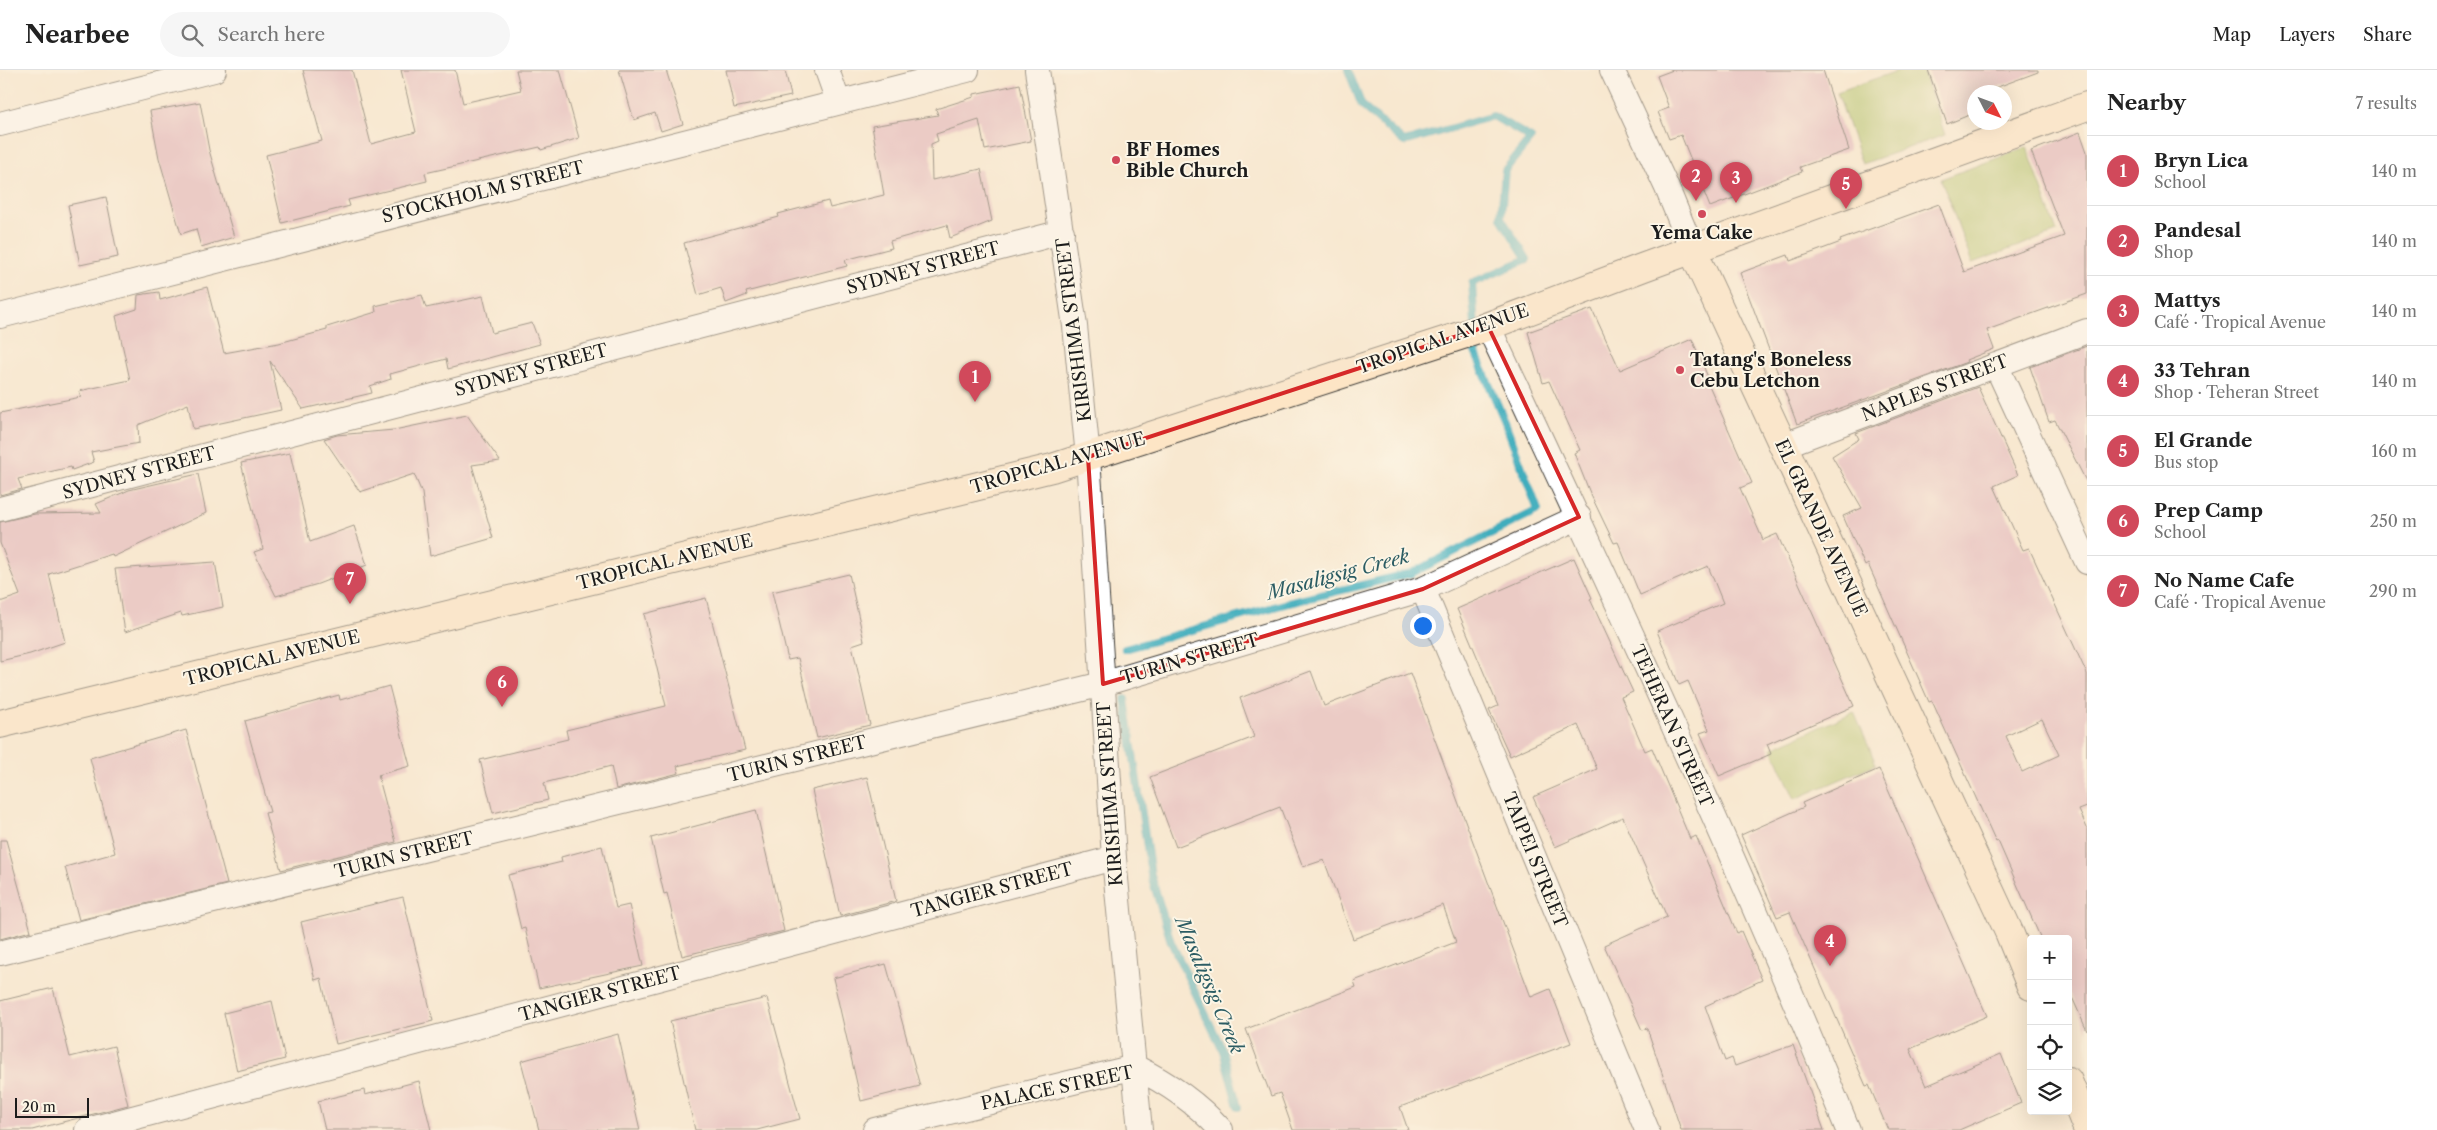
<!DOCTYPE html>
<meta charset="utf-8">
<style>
:root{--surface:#fff;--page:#f6f6f6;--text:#222;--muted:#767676;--line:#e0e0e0;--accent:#d1495b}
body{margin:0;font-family:"Libre Caslon Text",serif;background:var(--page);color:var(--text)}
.controls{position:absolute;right:15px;bottom:15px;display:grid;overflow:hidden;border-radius:5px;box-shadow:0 5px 20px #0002}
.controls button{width:45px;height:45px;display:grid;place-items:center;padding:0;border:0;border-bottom:1px solid var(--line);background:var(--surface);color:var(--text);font:25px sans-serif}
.compass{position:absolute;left:1967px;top:15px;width:45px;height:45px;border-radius:50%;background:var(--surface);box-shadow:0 5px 20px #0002;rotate:132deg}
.scale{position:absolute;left:15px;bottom:12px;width:74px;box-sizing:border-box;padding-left:5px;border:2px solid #1c1c1c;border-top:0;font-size:14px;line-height:18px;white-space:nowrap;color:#1c1c1c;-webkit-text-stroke:4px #fcf5e5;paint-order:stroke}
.you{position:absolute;left:1422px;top:555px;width:18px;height:18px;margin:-12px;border:4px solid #fff;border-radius:50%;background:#1a73e8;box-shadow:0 0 0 8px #1a73e833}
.badge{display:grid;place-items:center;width:32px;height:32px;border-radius:50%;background:var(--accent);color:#fff;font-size:16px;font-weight:700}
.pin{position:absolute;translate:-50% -41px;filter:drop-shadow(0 1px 2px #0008)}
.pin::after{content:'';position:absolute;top:26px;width:18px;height:15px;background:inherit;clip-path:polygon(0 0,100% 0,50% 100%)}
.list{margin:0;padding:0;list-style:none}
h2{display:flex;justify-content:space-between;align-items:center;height:65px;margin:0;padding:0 20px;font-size:21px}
h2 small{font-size:16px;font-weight:400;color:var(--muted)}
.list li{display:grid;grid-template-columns:32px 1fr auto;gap:15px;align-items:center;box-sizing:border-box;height:70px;padding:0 20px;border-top:1px solid var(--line)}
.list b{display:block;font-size:19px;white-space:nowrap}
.list p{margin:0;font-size:16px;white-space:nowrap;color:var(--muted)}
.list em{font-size:16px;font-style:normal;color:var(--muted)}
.icon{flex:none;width:28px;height:28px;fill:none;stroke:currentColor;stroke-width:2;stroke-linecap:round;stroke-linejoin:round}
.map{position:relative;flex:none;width:2087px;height:1060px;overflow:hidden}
header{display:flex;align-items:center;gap:30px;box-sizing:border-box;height:70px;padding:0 25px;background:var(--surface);border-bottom:1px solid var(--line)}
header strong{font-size:24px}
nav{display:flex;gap:28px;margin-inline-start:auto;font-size:18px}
.search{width:350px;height:45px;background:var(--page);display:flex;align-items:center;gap:12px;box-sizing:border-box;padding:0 18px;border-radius:28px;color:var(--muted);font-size:19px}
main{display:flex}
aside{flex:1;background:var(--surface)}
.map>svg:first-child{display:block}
.green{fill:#abc267;stroke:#646f42}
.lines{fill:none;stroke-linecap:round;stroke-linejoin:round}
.stream{stroke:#3fadbd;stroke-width:8}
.building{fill:#dca8b9;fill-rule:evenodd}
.street-casing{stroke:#3d3b37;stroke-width:26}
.secondary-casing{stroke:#3d3b37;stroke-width:30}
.street{stroke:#fff;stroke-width:24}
.secondary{stroke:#fde5c5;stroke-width:28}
.marked{fill:none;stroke:#d62828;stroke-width:4;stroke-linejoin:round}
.poi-dot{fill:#d1495b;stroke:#fcf5e5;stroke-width:2}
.labels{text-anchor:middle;stroke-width:4;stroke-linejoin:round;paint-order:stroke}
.poi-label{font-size:18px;font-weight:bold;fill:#1c1c1c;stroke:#fcf5e5;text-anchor:start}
.street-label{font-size:18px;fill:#1c1c1c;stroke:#fcf5e5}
.water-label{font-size:19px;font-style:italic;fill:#2c5d64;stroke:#fcf5e5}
</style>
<header>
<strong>Nearbee</strong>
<div class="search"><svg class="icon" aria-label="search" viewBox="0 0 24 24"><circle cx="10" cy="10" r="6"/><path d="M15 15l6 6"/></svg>Search here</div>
<nav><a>Map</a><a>Layers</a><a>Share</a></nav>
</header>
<main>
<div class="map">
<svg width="2087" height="1060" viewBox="0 0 2087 1060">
<rect width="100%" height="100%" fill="#fcf5e5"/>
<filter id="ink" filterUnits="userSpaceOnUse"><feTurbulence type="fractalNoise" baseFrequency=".02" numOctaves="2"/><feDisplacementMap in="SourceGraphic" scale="10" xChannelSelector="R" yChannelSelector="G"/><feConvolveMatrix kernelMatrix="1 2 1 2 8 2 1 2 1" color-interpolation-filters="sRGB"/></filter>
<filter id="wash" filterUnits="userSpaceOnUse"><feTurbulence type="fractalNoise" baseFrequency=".0096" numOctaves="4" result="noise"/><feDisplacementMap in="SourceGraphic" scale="20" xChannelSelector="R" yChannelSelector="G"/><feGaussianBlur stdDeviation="1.12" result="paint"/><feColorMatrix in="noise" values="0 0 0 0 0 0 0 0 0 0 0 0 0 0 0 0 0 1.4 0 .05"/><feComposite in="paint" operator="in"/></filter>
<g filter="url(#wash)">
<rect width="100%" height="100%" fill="#f8e8d0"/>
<path class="green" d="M 1900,0 L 1923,0 L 1945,65 L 1862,94 L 1837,22 Z
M 2027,77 L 2057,162 L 1972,193 L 1941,109 Z
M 1854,642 L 1876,694 L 1795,729 L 1772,678 Z"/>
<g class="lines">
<path class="stream" d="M 1348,0 L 1362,36 L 1404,72 L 1493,46 L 1531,68 L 1505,100 L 1501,148 L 1527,189 L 1472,213 L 1475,257
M 1125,579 L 1288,533 L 1412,503 L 1538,440 L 1505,352 L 1471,272 L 1472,268
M 1125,629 L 1151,805 L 1171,872 L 1223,981 L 1238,1037"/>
</g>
<g id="blocks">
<path class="building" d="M 303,0 L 352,0 L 371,74 L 416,62 L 401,0 L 455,0 L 463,33 L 521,20 L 516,0 L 560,0 L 579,68 L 541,80 L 540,77 L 425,103 L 427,111 L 348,130 L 350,136 L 282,153 L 266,85 L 322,71 Z
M 619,0 L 666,0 L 683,54 L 661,61 L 655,43 L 634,50 Z
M 726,0 L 785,0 L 791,26 L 734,38 Z
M 1673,0 L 1823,0 L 1849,80 L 1800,97 L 1802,102 L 1710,137 L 1681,65 L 1669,69 L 1658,42 L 1669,38 L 1657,6 Z
M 1928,0 L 2038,0 L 2038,2 L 1984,22 L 1974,22 L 1974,43 L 1947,54 Z
M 1020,14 L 1031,71 L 985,80 L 979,50 L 936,64 L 938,71 L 931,74 L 932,110 L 981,99 L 992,151 L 950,168 L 947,155 L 890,171 L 892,178 L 845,190 L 847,196 L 746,222 L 747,225 L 726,233 L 721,218 L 698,225 L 684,173 L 779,147 L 778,144 L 828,131 L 830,138 L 884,125 L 872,56 L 938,45 L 936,39 L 974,27 L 974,24 Z
M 200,32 L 209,80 L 234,167 L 201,177 L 196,159 L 181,164 L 159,88 L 150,41 Z
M 2080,62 L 2087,82 L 2087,224 L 1987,260 L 1994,279 L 1966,290 L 1967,292 L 1797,354 L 1740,203 L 1788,185 L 1790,191 L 1841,172 L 1840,170 L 1939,134 L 1964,202 L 2064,166 L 2031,81 Z
M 106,127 L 118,187 L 80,195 L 68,135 Z
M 207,217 L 224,283 L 279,273 L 327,260 L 327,257 L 376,242 L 375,236 L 422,225 L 426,238 L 483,226 L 492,263 L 532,253 L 540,274 L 448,299 L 446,289 L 390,304 L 391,309 L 370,316 L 372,323 L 303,339 L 270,291 L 281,340 L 193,359 L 188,334 L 138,355 L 139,373 L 91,382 L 94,392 L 72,400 L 71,397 L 18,409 L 22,419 L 0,425 L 0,343 L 81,327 L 79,321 L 130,310 L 116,246 L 137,239 L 138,225 L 159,222 L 160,230 Z
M 1592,239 L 1620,300 L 1692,269 L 1710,312 L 1708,313 L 1752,413 L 1740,418 L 1763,470 L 1777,464 L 1854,636 L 1767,674 L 1771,684 L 1719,706 L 1700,663 L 1709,660 L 1688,611 L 1679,615 L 1657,561 L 1723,533 L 1708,496 L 1640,525 L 1618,472 L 1614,473 L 1590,423 L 1574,383 L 1580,380 L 1549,311 L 1543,313 L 1528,262 Z
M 2087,276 L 2087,413 L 2055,350 L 2049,352 L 2030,297 Z
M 1978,317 L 2018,405 L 1994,416 L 2023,480 L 2029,478 L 2087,604 L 2087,737 L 2079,740 L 2087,758 L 2087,961 L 2068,918 L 2068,869 L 2041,869 L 1998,771 L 1996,772 L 1932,631 L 1929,632 L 1868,494 L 1865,496 L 1843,446 L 1862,438 L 1832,386 L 1859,369 L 1856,363 ZM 2042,649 L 2059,685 L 2022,702 L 2006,666 Z
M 467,345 L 500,391 L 472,395 L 493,468 L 430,486 L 422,423 L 414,404 L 360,422 L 324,369 L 337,365 L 394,360 Z
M 290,383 L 310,472 L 354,456 L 367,495 L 318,514 L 276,526 L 254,482 L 263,479 L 241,393 Z
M 198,404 L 206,443 L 113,487 L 112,484 L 49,504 L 65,572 L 30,584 L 0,591 L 0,532 L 20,525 L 0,473 L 0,452 L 35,444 L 101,443 L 96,434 L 129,420 Z
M 1574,488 L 1592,528 L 1590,529 L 1633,622 L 1621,627 L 1645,681 L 1652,678 L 1690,769 L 1696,766 L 1737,863 L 1741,861 L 1762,910 L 1705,936 L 1725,991 L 1732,988 L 1735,996 L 1793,975 L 1824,1060 L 1681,1060 L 1647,958 L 1642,960 L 1604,875 L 1667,847 L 1623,747 L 1555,777 L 1533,727 L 1597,699 L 1578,655 L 1510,686 L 1489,640 L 1498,636 L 1457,539 Z
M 215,492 L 223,537 L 182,546 L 181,543 L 125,562 L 115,499 Z
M 849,504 L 864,571 L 852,575 L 870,655 L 817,668 L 798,588 L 788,590 L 772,522 Z
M 706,528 L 745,680 L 677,696 L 679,703 L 616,719 L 611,696 L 544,713 L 548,730 L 493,743 L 480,690 L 568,669 L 566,660 L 666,636 L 644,544 Z
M 1311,601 L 1324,636 L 1410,603 L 1531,927 L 1550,919 L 1571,973 L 1400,1037 L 1408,1060 L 1293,1060 L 1280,1023 L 1271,1026 L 1246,959 L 1356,917 L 1354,911 L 1456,872 L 1443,835 L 1353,869 L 1324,790 L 1303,797 L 1280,737 L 1176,777 L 1150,707 L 1254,667 L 1240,628 Z
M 389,616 L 410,696 L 378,705 L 396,772 L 281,800 L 265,743 L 270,742 L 245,651 L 339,625 L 340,630 Z
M 186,660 L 227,814 L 79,850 L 65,797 L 115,783 L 90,688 Z
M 1879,699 L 1987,946 L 1910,979 L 1926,1016 L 2001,984 L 2021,1033 L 1959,1060 L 1888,1060 L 1869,1015 L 1866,1016 L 1790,842 L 1777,847 L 1741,765 L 1804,737 L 1802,733 Z
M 867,707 L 896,831 L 840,846 L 812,720 Z
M 756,740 L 784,861 L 682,886 L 667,823 L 664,824 L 651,768 Z
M 0,770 L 6,770 L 31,861 L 0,869 Z
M 602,776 L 616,838 L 629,835 L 643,896 L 539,918 L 525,858 L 521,859 L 508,805 L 562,792 L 561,787 Z
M 403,827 L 433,951 L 336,974 L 321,908 L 315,910 L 301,852 Z
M 886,894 L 920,1016 L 861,1031 L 833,908 Z
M 53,918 L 70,987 L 114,976 L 128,1035 L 32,1060 L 0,1060 L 0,931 Z
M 767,928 L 800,1049 L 757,1060 L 695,1060 L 670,951 Z
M 272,931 L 285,989 L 237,1001 L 224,943 Z
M 618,964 L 640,1060 L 539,1060 L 521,991 Z
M 419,1011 L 431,1060 L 325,1060 L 318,1031 L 364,1020 L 365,1025 Z"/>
</g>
</g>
<g filter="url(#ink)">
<use href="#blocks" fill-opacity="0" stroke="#3d3b37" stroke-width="1"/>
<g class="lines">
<defs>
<path id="street" d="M 827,0 L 838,31
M 1037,0 L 1075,256 L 1088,387 L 1114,788 L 1140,1060
M 1612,0 L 1667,118 L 1692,179
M 0,54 L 214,0
M 0,246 L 967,0
M 1488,256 C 1613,522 1737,788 1848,1060
M 1996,295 L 2087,492
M 1782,376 L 2087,261
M 0,439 L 1062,162
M 1423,519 L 1647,1060
M 0,883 L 1103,614 L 1423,519 L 1579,447
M 87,1060 L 1114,788
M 875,1060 L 1135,997 C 1168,1013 1197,1033 1221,1060"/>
<path id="secondary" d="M 1692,179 L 2009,862 L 2031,916
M 0,654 L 1052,398 L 1475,261 L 1644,197 L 2087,36
M 2068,1011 L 2087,1058"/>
</defs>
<use href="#street" class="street-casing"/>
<use href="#secondary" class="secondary-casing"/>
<use href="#street" class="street"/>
<use href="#secondary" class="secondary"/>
</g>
</g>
<path d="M0 0H2087V1060H0ZM 1488,256 L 1579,447 L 1423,519 L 1103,614 L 1088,387 Z" fill="#f8e8d0" fill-opacity=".55" fill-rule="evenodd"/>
<path class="marked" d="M 1488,256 L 1579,447 L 1423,519 L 1103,614 L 1088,387 Z"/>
<g class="poi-dot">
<circle cx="1116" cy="90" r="5"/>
<circle cx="1702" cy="144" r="5"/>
<circle cx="1680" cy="300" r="5"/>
</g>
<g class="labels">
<g class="poi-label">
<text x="1126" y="86">BF Homes<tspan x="1126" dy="21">Bible Church</tspan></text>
<text x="1702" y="169" text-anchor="middle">Yema Cake</text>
<text x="1690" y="296">Tatang's Boneless<tspan x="1690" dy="21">Cebu Letchon</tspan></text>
</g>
<g class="street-label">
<text transform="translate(483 122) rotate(-14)" y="6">STOCKHOLM STREET</text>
<text transform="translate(923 198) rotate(-15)" y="6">SYDNEY STREET</text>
<text transform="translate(1074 260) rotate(-97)" y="6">KIRISHIMA STREET</text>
<text transform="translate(1443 269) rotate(-19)" y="6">TROPICAL AVENUE</text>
<text transform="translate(531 300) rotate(-15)" y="6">SYDNEY STREET</text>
<text transform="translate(1935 318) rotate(-21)" y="6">NAPLES STREET</text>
<text transform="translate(1058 393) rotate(-16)" y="6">TROPICAL AVENUE</text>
<text transform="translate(139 403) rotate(-15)" y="6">SYDNEY STREET</text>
<text transform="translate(1821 458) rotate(65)" y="6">EL GRANDE AVENUE</text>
<text transform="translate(665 492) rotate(-14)" y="6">TROPICAL AVENUE</text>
<text transform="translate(272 588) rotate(-14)" y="6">TROPICAL AVENUE</text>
<text transform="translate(1190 589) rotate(-16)" y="6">TURIN STREET</text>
<text transform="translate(1672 656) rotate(66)" y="6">TEHERAN STREET</text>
<text transform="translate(797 689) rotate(-14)" y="6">TURIN STREET</text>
<text transform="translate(1110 724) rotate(-94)" y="6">KIRISHIMA STREET</text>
<text transform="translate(404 785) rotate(-14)" y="6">TURIN STREET</text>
<text transform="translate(1535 790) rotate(68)" y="6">TAIPEI STREET</text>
<text transform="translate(992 820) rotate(-15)" y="6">TANGIER STREET</text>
<text transform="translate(600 924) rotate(-15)" y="6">TANGIER STREET</text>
<text transform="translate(1057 1018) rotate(-12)" y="6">PALACE STREET</text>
</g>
<g class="water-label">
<text transform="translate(1338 504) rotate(-15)" y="7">Masaligsig Creek</text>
<text transform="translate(1210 915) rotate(67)" y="7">Masaligsig Creek</text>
</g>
</g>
</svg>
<div class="controls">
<button>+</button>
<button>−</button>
<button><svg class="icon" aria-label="locate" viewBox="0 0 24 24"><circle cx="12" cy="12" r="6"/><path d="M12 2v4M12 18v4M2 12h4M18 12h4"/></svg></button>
<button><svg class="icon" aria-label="layers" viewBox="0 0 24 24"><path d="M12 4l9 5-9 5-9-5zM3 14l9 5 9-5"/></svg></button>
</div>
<svg class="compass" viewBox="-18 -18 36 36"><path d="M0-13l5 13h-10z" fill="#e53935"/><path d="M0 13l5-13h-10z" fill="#767676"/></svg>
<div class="scale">20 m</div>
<div class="you"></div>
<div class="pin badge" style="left:975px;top:332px">1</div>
<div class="pin badge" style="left:1696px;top:131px">2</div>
<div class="pin badge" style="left:1736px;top:133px">3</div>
<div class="pin badge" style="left:1830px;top:896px">4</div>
<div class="pin badge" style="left:1846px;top:139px">5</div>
<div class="pin badge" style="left:502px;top:637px">6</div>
<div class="pin badge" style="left:350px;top:534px">7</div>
</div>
<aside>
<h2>Nearby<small>7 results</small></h2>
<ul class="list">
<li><span class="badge">1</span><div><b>Bryn Lica</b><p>School</p></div><em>140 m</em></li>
<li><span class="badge">2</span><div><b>Pandesal</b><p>Shop</p></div><em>140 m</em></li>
<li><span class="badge">3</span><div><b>Mattys</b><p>Café · Tropical Avenue</p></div><em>140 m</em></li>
<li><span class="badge">4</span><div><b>33 Tehran</b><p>Shop · Teheran Street</p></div><em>140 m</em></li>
<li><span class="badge">5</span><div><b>El Grande</b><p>Bus stop</p></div><em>160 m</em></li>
<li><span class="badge">6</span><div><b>Prep Camp</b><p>School</p></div><em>250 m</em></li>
<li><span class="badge">7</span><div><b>No Name Cafe</b><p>Café · Tropical Avenue</p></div><em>290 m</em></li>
</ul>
</aside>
</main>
